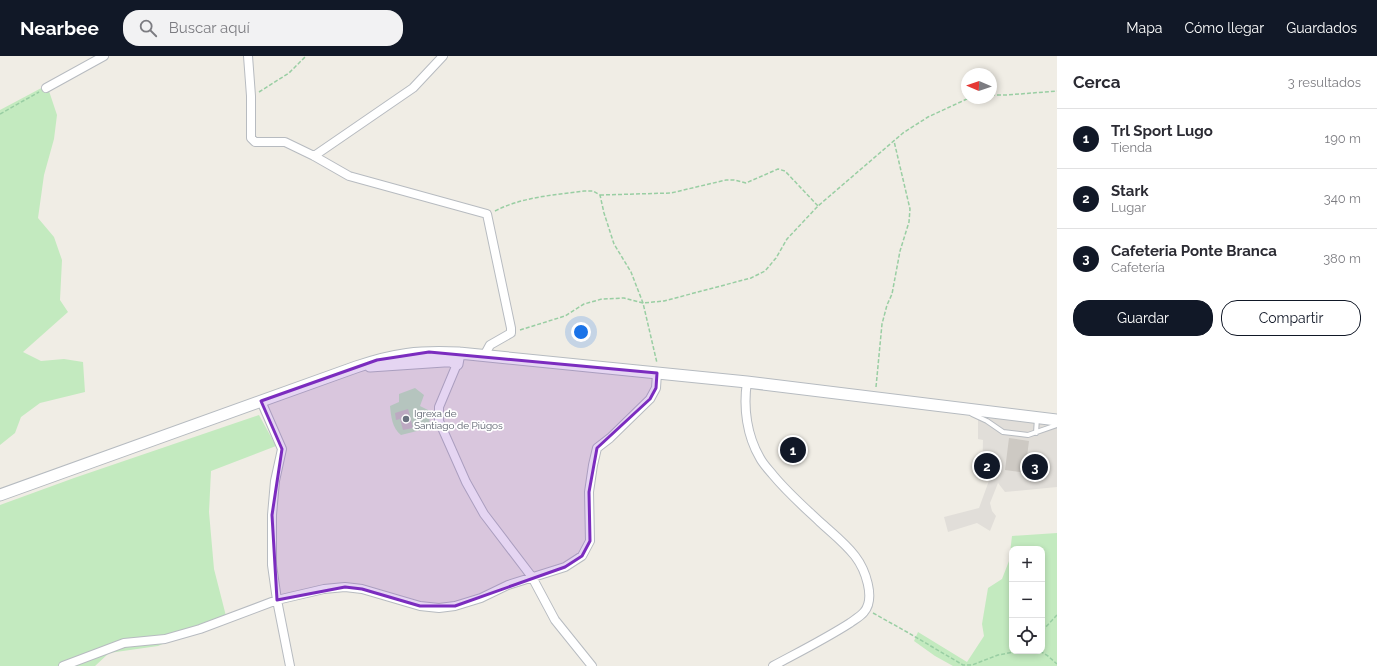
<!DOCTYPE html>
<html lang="es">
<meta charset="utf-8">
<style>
:root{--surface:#fff;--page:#f2f2f3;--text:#2b2b33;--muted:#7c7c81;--line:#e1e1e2;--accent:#111827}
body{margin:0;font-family:Raleway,sans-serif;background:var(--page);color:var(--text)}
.controls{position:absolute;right:12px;bottom:12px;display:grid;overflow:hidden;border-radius:8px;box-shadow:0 2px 6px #0003}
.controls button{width:36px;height:36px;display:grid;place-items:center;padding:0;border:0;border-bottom:1px solid var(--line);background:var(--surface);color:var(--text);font:20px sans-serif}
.compass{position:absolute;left:961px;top:12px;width:36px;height:36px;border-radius:50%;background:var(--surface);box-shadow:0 2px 6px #0003;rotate:272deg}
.you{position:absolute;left:581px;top:276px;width:14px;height:14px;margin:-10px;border:3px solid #fff;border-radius:50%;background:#1a73e8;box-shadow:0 0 0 6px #1a73e833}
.badge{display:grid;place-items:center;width:26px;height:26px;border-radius:50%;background:var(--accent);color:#fff;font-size:13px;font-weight:700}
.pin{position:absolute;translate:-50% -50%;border:2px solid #fff;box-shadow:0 1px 4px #0006}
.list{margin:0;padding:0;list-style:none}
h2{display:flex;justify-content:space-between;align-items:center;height:52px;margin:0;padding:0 16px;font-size:17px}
h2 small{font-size:13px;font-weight:400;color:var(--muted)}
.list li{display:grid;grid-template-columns:26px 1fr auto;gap:12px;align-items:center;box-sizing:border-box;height:60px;padding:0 16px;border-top:1px solid var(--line)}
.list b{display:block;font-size:15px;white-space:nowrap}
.list p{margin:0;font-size:13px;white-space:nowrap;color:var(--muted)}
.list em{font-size:13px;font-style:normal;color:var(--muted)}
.actions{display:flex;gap:8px;padding:12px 16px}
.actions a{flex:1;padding:9px 0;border:1px solid var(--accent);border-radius:16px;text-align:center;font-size:14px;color:var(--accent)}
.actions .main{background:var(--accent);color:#fff}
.icon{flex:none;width:22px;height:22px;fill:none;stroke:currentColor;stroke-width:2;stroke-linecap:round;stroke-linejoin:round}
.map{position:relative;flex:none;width:1057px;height:610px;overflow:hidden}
header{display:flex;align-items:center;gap:24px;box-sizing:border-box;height:56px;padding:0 20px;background:var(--accent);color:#fff}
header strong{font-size:19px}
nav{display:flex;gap:22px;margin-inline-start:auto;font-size:14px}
.search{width:280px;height:36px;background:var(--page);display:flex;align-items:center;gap:10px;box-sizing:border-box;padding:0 14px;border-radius:16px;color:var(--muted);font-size:15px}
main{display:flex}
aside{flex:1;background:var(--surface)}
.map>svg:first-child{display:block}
.industrial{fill:#e1ded9}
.green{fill:#c3eabf;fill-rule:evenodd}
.building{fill:#cdc9c3}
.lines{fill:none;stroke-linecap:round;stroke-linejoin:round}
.service-casing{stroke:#b7bbc0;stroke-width:6}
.minor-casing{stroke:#b7bbc0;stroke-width:10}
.secondary-casing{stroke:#b6bbc0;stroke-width:13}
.path{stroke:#99cea3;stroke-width:1.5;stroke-dasharray:4 2;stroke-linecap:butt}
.service{stroke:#fff;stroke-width:4}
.minor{stroke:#fff;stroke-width:8}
.secondary{stroke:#fff;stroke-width:11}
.marked{fill:#7b2cbf;fill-opacity:0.2;stroke:#7b2cbf;stroke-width:3;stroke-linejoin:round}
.worship-dot{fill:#6b7280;stroke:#fff;stroke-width:1.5}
.labels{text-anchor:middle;stroke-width:3.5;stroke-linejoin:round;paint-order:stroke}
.worship-label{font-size:10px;fill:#5b616d;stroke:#fff;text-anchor:start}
</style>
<header>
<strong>Nearbee</strong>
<div class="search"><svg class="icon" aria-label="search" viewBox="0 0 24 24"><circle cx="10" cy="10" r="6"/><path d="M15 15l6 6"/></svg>Buscar aquí</div>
<nav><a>Mapa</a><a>Cómo llegar</a><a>Guardados</a></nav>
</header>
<main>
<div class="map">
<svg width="1057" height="610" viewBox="0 0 1057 610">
<rect width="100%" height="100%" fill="#f0ede5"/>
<path class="industrial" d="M 978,360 L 1057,370 L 1057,431 L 1005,436 L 998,427 L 990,447 L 992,455 L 996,460 L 990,475 L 977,467 L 948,476 L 944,461 L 979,452 L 990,422 L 982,421 L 983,384 L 978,383 Z"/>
<path class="green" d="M 47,29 L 57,59 L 54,83 L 44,119 L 38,162 L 54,181 L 62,204 L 60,244 L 68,256 L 23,296 L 41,305 L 64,303 L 83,306 L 85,336 L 40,347 L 21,361 L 15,377 L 0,389 L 0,54 Z
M 415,332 L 424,339 L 420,350 L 430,355 L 429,372 L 401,379 C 392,372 391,360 390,350 L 399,346 L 399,338 Z
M 259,359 L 276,390 L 211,415 L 209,456 L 214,513 L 226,560 L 158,590 L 109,597 L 95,610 L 0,610 L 0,449 L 74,422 Z
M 1057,477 L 1057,610 L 953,610 L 935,600 L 914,585 L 918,576 L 967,606 L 984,580 L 982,568 L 988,532 L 1002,523 L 1009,505 L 1012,480 ZM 1012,493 L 1042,493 L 1042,595 L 1012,595 Z"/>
<path class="building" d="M 408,353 L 413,372 L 403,374 L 400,363 L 396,364 L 395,357 Z
M 1009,382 L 1029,385 L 1026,408 L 1045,411 L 1044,419 L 1005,414 Z
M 983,400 L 992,400 L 992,420 L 983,420 Z"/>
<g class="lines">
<defs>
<path id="service" d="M 972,358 L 987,365 L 1003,376 L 1028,379 L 1057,369
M 1036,377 L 1037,362"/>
<path id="minor" d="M 248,0 L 251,40 L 251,82 L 255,86 L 285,86 L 314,100 L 349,120 L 487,158 L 511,272 L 511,277 L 490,289 L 484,300
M 46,32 L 104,0
M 314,100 L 413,32 L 443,0
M 457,308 L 439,351 L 439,365 L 466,426 L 484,458 L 532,521 L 555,564 L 592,610
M 747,326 C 743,352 747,380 760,402 C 763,408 769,414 773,419 C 787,436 804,451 820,466 C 832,477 845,487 855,500 C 865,513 876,542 864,556 C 861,560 854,564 850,567 C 825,583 799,596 773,610
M 261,345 L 282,393 L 275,425 L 272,459 L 272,509 L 277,544 L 290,610
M 63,610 L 124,587 L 165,583 L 200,573 L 277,544 L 324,533 L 345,531 L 362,533 L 420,550 L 439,552 L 455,550 L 481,542 L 508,529 L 565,511 L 582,500 L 590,485 L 589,436 L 593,409 L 597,392 L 610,382 L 650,343 L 656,332 L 657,317"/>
<path id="secondary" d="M 370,310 L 444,305 L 451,305 L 457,308 L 459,297
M 0,439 L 356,311 C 394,298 419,295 459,297 L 747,326 L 1057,364"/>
</defs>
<use href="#service" class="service-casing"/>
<use href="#minor" class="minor-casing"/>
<use href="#secondary" class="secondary-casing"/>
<path class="path" d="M 259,36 L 289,17 L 306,0
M 991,39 L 1007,39 L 1057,35
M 0,58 L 39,36
M 600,139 L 671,137 L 726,124 L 734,124 L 746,127 L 778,113 L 785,115 L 818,150
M 495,155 C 522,141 554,139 584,135 L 593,135 L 600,139 L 604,157 L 614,188 L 631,216 L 643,247 L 657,307
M 520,274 L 565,260 L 584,248 L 602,243 L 624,242 L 643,247 L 664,245 L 751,222 L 765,215 L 776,202 L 787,183 L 818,150 L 903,77 L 928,61 L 969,42
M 876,331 L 882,268 L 887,249 L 892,238 L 900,195 L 909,166 L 910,153 L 894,85
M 873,557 L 907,576 L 963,609 L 972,609 L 998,599 L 1019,595
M 1042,575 L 1057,559
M 1040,595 L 1048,600 L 1057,608"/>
<use href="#service" class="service"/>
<use href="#minor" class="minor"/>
<use href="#secondary" class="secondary"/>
</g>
<path class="marked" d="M 429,296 L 657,317 L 656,332 L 650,343 L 597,392 L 589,436 L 590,485 L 582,500 L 565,511 L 455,550 L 420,550 L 362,533 L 345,531 L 277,544 L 272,459 L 282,393 L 261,345 L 377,304 Z"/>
<circle class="worship-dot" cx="406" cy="363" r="4"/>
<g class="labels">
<g class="worship-label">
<text x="414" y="361">Igrexa de<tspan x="414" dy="12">Santiago de Piúgos</tspan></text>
</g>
</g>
</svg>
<div class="controls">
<button>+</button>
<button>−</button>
<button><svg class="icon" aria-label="locate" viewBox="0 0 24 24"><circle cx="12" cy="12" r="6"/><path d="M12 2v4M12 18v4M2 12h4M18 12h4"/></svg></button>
</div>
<svg class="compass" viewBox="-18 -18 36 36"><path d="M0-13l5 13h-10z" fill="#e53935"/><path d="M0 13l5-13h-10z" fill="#7c7c81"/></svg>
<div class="you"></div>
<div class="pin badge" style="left:793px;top:394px">1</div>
<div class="pin badge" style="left:987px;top:410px">2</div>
<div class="pin badge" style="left:1035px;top:411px">3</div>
</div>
<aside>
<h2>Cerca<small>3 resultados</small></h2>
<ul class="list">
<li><span class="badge">1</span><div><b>Trl Sport Lugo</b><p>Tienda</p></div><em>190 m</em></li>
<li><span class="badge">2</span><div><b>Stark</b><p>Lugar</p></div><em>340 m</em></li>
<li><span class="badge">3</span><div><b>Cafeteria Ponte Branca</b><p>Cafetería</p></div><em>380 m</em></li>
</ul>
<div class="actions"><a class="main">Guardar</a><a>Compartir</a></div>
</aside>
</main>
